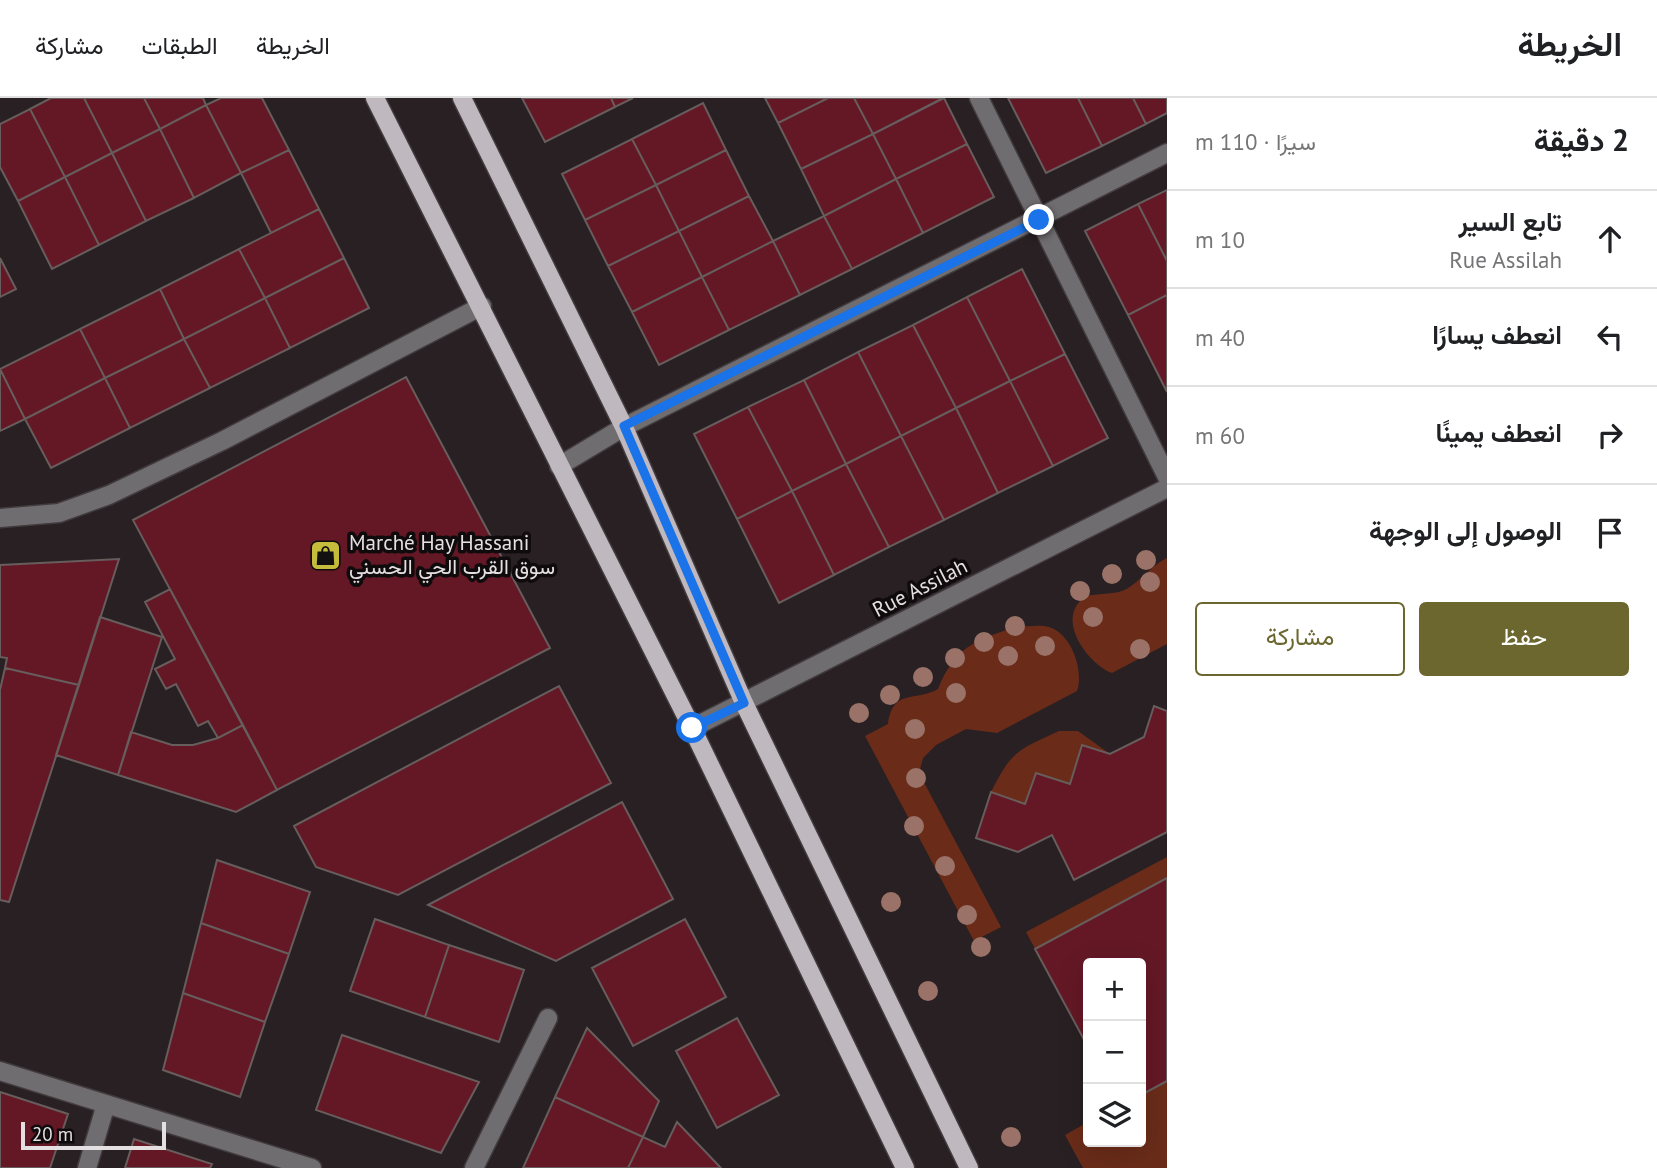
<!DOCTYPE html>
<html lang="ar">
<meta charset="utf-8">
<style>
:root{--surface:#fff;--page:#f2f2f2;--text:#202124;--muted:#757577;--line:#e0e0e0;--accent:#6b672f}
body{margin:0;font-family:"PT Sans",Vazirmatn,sans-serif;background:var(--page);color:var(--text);direction:rtl}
.controls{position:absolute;right:21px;bottom:21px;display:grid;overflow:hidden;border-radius:7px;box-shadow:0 7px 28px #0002}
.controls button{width:63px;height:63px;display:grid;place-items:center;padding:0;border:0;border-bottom:2px solid var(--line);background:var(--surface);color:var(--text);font:35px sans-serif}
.scale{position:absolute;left:21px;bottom:18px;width:145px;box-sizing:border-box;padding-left:7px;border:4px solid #e4dfe1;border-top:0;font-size:19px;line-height:24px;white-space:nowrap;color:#e4dfe1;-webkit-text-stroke:5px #0f0b0d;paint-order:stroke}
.stop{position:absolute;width:21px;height:21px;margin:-16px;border:5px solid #1a73e8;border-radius:50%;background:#fff}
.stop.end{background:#1a73e8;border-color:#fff;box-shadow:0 2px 7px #0008}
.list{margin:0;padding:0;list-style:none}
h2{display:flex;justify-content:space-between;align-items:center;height:91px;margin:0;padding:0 28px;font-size:30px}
h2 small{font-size:23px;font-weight:400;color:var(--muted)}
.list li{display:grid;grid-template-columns:46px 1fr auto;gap:21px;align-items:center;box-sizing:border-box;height:98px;padding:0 28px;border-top:2px solid var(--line)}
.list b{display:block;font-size:26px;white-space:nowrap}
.list p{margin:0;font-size:23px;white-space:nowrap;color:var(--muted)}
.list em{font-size:23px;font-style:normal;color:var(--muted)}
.actions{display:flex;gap:14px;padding:21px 28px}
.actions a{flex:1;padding:16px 0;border:2px solid var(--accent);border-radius:7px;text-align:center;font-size:24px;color:var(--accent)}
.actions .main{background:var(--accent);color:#fff}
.icon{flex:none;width:38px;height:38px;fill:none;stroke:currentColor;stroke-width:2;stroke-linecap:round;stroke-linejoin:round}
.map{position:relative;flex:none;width:1167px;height:1070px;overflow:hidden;direction:ltr}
header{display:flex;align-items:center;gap:42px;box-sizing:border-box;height:98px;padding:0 35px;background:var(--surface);border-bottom:2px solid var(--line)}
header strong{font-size:33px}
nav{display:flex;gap:38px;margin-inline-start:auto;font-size:24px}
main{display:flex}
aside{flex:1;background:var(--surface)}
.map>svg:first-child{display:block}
.green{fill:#6a2c19}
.building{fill:#641825;stroke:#675d5d;stroke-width:2}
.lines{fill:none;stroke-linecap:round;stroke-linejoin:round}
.minor-casing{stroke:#423b3e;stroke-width:21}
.major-casing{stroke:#423b3e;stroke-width:21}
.minor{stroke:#706d70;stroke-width:18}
.major{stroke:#bfb8be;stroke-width:18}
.tree{fill:#9a7268}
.route{stroke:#1a73e8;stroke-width:9}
.labels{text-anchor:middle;stroke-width:7;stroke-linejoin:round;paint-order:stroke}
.poi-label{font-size:21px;fill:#e4dfe1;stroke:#0f0b0d;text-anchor:start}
.street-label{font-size:21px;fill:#e4dfe1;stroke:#0f0b0d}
</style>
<header>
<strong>الخريطة</strong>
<nav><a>الخريطة</a><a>الطبقات</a><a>مشاركة</a></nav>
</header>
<main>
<aside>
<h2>2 دقيقة<small>سيرًا · 110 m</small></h2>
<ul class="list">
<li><svg class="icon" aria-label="ahead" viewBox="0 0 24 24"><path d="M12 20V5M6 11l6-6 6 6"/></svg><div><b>تابع السير</b><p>Rue Assilah</p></div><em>10 m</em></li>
<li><svg class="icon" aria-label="left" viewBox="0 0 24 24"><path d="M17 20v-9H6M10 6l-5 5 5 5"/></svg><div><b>انعطف يسارًا</b></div><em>40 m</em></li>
<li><svg class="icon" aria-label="right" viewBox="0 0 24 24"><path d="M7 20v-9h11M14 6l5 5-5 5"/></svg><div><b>انعطف يمينًا</b></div><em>60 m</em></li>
<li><svg class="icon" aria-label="arrive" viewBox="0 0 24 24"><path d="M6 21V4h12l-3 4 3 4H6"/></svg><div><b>الوصول إلى الوجهة</b></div></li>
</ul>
<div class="actions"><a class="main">حفظ</a><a>مشاركة</a></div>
</aside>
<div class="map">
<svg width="1167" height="1070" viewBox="0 0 1167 1070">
<rect width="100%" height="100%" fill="#282023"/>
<path class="green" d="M 1167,460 L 1167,546 L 1112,575 C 1093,568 1066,536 1074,513 C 1075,509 1080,503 1083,499 C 1095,495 1110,497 1122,493 C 1135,489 1150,468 1167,460 Z
M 1015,529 C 1025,529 1040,526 1049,529 C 1072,536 1084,573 1077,593 L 997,635 L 966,631 L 936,647 L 923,660 L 919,675 L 1001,829 L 974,843 L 865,638 L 888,626 C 893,590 915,604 938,591 C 955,549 974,543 1015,529 Z
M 1059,633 L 1078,633 L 1110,656 L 1083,647 L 1070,686 L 1036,675 L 1025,706 L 991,694 C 1012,652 1018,652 1059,633 Z
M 1167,759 L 1167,1070 L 1083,1070 L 1065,1037 L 1088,1024 L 1088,1044 L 1141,1044 L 1141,865 L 1088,865 L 1088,949 L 1026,834 Z"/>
<path class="building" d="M 51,0 L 84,0 L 112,55 L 65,79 L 30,11 Z
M 84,0 L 144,0 L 160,31 L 112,55 Z
M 144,0 L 203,0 L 206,7 L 160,31 Z
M 221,0 L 262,0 L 289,52 L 241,75 L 206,7 Z
M 522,0 L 611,0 L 615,9 L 545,44 Z
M 611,0 L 633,0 L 615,9 Z
M 765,0 L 828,0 L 778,25 Z
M 828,0 L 854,0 L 873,36 L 801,71 L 778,25 Z
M 854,0 L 943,0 L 873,36 Z
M 944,0 L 967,46 L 896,81 L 873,36 Z
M 1008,0 L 1078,0 L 1102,48 L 1046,75 Z
M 1078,0 L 1133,0 L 1146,26 L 1102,48 Z
M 1133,0 L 1167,0 L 1167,15 L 1146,26 Z
M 703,5 L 726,52 L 656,87 L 632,41 Z
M 206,7 L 241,75 L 194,100 L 160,31 Z
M 30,11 L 65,79 L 18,103 L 0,69 L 0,26 Z
M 160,31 L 194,100 L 146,123 L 112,55 Z
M 873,36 L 896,81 L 824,118 L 801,71 Z
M 632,41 L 656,87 L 585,122 L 562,76 Z
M 967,46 L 994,99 L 923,135 L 896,81 Z
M 289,52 L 319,111 L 271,135 L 241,75 Z
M 726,52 L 749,98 L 679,133 L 656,87 Z
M 112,55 L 146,123 L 99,147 L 65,79 Z
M 65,79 L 99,147 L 52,171 L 18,103 Z
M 896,81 L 923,135 L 852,171 L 824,118 Z
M 656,87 L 679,133 L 608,168 L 585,122 Z
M 1167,92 L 1167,163 L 1138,106 Z
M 749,98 L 773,143 L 702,179 L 679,133 Z
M 1138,106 L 1167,163 L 1167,197 L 1128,217 L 1085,133 Z
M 319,111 L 344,160 L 265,200 L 239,151 Z
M 824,118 L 852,171 L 800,197 L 773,143 Z
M 679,133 L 702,179 L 632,214 L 608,168 Z
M 773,143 L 800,197 L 729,232 L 702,179 Z
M 239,151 L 265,200 L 184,241 L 160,191 Z
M 0,160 L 16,191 L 0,199 Z
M 344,160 L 369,210 L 290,250 L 265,200 Z
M 1022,171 L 1065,256 L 1010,283 L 967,199 Z
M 702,179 L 729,232 L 659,267 L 632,214 Z
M 160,191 L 184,241 L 105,280 L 80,231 Z
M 1167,197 L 1167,294 L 1128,217 Z
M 967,199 L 1010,283 L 956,310 L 913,227 Z
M 265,200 L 290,250 L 210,290 L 184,241 Z
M 913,227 L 956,310 L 901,338 L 858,254 Z
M 80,231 L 105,280 L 25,321 L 0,271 Z
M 184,241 L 210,290 L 130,330 L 105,280 Z
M 858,254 L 901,338 L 846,366 L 804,282 Z
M 1065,256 L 1108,340 L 1053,368 L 1010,283 Z
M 0,271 L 25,321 L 0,333 Z
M 406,279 L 550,550 L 277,692 L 133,422 Z
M 105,280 L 130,330 L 51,370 L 25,321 Z
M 804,282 L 846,366 L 792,393 L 748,309 Z
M 1010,283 L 1053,368 L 998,395 L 956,310 Z
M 748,309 L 792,393 L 737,421 L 694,336 Z
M 956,310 L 998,395 L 944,422 L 901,338 Z
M 901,338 L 944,422 L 889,449 L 846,366 Z
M 846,366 L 889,449 L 834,477 L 792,393 Z
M 792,393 L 834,477 L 779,505 L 737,421 Z
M 119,461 L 79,587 L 5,570 L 7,560 L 0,559 L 0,467 Z
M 170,491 L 243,627 L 218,640 L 208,623 L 198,628 L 176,586 L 166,591 L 155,571 L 175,561 L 145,504 Z
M 100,519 L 162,539 L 118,677 L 56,657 Z
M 5,570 L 79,587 L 9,804 L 0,802 L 0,592 Z
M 559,588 L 611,685 L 398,797 L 316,769 L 294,728 Z
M 1154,608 L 1167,613 L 1167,734 L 1074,782 L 1052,737 L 1018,754 L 976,740 L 991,694 L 1025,706 L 1036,675 L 1070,686 L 1082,647 L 1110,656 L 1144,639 Z
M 243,627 L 277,692 L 236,714 L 118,677 L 131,634 L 172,647 L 193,647 L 218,640 Z
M 622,704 L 673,801 L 556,863 L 428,807 Z
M 217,762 L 310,794 L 289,856 L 201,825 Z
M 1167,780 L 1167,983 L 1141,997 L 1141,865 L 1088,865 L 1088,949 L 1035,851 Z
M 375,821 L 449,847 L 425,919 L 350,893 Z
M 685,821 L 726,899 L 633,948 L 592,870 Z
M 201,825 L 289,856 L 265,924 L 183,895 Z
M 449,847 L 524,872 L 499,944 L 425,919 Z
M 183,895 L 265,924 L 240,999 L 163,972 Z
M 737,920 L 779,997 L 717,1030 L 676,953 Z
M 587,930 L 659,1003 L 643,1039 L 555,999 Z
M 342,937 L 479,984 L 441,1055 L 316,1012 Z
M 0,994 L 68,1016 L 50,1070 L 0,1070 Z
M 555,999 L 643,1039 L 628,1070 L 523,1070 Z
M 677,1024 L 721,1070 L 628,1070 L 643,1039 L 665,1049 Z
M 134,1041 L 212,1066 L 210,1070 L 125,1070 Z"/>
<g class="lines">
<defs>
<path id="minor" d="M 979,0 L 1167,379
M 559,368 L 624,329 L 1167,55
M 0,420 L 59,415 L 109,397 L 222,343 L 482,208
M 692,630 L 1167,390
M 0,973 L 312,1070
M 87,1070 L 106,1006
M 474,1070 L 548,920"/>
<path id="major" d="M 375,0 L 692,630 L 905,1070
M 462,0 L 624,329 L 744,605 L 969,1070"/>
</defs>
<use href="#minor" class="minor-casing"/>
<use href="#major" class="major-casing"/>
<use href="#minor" class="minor"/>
<use href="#major" class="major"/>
</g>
<g class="tree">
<circle cx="1146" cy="462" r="10"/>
<circle cx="1112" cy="476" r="10"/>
<circle cx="1150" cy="484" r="10"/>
<circle cx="1080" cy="493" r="10"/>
<circle cx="1093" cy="519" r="10"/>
<circle cx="1015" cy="528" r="10"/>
<circle cx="984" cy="544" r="10"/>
<circle cx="1045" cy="548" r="10"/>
<circle cx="1140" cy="551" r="10"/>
<circle cx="1008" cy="558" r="10"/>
<circle cx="955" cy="560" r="10"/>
<circle cx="923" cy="579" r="10"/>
<circle cx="956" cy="595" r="10"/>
<circle cx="890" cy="597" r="10"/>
<circle cx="859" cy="615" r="10"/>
<circle cx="915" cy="631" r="10"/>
<circle cx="916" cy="680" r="10"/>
<circle cx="914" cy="728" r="10"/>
<circle cx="945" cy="768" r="10"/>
<circle cx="891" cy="804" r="10"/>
<circle cx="967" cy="817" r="10"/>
<circle cx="981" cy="849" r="10"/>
<circle cx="928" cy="893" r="10"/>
<circle cx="1011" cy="1039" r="10"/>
</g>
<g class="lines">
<path class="route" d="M 692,630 L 744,605 L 624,328 L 1039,122"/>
</g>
<defs>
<symbol id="shop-square" viewBox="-11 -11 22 22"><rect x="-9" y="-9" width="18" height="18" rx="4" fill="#c6bc3c" stroke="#0f0b0d"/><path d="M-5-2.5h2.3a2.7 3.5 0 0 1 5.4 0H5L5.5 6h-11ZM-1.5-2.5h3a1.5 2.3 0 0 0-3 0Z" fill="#111"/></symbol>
</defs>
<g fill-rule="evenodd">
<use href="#shop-square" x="308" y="440" width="35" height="35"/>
</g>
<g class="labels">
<g class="poi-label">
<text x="349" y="452">Marché Hay Hassani<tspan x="349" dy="24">سوق القرب الحي الحسني</tspan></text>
</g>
<g class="street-label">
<text transform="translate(920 490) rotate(-27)" y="7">Rue Assilah</text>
</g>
</g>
</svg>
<div class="controls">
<button>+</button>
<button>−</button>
<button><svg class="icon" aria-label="layers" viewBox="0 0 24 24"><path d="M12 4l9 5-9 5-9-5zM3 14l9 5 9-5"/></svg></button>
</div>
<div class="scale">20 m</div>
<div class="stop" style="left:692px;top:630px"></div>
<div class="stop end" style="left:1039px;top:122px"></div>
</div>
</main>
